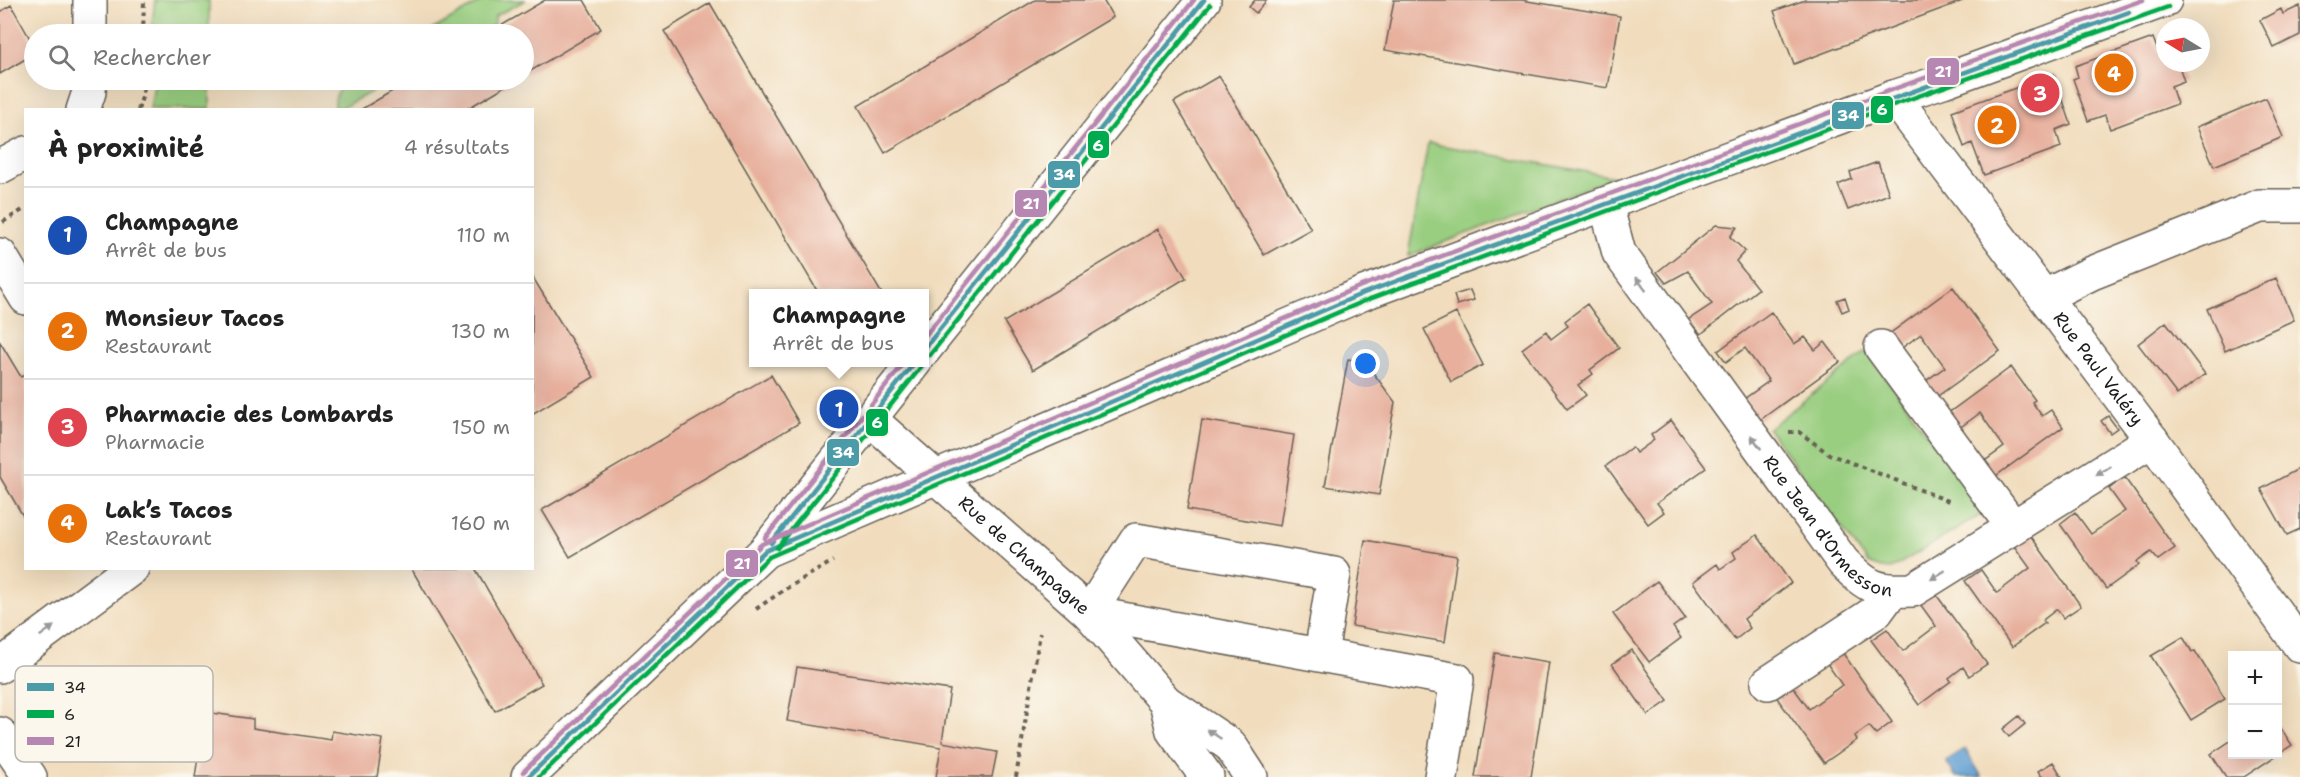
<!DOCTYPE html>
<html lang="fr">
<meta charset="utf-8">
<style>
:root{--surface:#fff;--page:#f2f2f2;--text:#222;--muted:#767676;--line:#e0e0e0;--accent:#1f6fb2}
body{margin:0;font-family:"Shantell Sans",sans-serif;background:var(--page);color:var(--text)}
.controls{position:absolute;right:18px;bottom:18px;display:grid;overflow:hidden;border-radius:0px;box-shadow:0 6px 24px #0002}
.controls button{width:54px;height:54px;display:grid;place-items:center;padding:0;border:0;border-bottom:2px solid var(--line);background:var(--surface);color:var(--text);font:30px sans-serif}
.compass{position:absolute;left:2156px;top:18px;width:54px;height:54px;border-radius:50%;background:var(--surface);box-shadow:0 6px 24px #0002;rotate:280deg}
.you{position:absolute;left:1366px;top:364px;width:21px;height:21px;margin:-15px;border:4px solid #fff;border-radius:50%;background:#1a73e8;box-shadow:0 0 0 9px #1a73e833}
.badge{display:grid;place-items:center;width:39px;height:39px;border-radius:50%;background:var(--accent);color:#fff;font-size:20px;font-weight:700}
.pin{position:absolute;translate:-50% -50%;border:3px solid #fff;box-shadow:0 2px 6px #0006}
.popup{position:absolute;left:749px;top:289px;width:180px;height:78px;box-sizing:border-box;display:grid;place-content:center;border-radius:0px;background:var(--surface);filter:drop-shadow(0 2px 4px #0005);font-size:20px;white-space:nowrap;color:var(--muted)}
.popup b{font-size:22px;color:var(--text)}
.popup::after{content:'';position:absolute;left:50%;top:100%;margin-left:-12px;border:12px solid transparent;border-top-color:var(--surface)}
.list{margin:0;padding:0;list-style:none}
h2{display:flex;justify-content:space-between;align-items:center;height:78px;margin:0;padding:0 24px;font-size:26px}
h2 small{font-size:20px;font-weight:400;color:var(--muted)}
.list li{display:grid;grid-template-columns:39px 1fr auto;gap:18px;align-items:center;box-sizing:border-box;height:96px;padding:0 24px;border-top:2px solid var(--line)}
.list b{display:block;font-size:22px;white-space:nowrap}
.list p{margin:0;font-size:20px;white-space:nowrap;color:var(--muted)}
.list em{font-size:20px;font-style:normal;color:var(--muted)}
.icon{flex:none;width:33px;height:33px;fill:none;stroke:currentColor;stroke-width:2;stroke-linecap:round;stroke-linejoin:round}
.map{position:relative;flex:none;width:2300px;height:777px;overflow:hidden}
.search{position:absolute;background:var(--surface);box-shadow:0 6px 24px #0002;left:24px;top:24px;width:510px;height:66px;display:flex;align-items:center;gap:15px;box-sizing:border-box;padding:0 21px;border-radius:33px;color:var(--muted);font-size:22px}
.panel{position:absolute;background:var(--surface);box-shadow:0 6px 24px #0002;left:24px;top:108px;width:510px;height:462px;border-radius:0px}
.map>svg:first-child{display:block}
.green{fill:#99ce80;stroke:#5a754e;stroke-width:1.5}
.water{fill:#609fd2;stroke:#3e5e77;stroke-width:1.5}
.building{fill:#e7af9c}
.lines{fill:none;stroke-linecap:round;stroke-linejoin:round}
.minor-casing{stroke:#676055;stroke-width:36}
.path{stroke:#676055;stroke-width:4;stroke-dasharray:4.5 4.5;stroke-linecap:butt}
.minor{stroke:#fff;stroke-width:33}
.bus-1-casing{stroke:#fbf7ec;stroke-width:9}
.bus-2-casing{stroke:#fbf7ec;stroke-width:9}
.bus-3-casing{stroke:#fbf7ec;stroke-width:9}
.bus-1{stroke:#4c9ba9;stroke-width:4.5}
.bus-2{stroke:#00aa4e;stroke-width:4.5}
.bus-3{stroke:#b687b2;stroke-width:4.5}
.oneway{fill:#999}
.labels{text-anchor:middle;stroke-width:4.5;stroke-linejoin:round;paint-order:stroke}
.street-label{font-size:18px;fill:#1c1c1c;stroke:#fbf7ec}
.key{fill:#fbf7ec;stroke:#b8b5ae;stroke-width:1.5}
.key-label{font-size:16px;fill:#1c1c1c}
.line-badge{stroke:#fbf7ec;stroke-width:2}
.badge-label{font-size:16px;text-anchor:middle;font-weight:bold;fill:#fff}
</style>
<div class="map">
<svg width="2300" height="777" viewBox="0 0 2300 777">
<rect width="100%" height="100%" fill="#fbf7ec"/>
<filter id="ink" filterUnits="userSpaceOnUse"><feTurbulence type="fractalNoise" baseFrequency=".0167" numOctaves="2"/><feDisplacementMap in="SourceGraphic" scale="12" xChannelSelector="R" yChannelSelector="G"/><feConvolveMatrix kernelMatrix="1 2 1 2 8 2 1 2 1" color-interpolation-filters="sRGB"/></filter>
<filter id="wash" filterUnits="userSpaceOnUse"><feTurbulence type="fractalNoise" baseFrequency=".008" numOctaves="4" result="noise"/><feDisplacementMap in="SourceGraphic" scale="24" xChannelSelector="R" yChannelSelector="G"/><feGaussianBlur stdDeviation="1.35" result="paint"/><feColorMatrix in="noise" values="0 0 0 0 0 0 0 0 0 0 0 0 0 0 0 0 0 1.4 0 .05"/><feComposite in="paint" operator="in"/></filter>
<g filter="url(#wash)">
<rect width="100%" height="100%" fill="#f1ddbe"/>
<path class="green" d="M 155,0 L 209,0 L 209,34 L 151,34 Z
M 484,0 L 526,0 L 495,16 L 495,24 L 477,34 L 425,34 Z
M 155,80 L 210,80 L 210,109 L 150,109 Z
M 351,80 L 387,80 L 371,92 L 339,109 L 335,107 C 334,93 339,87 351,80 Z
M 1428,143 L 1615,177 L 1408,256 Z
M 1867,351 L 1984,513 L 1891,569 L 1881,568 L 1868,563 L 1768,429 Z"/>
<path class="water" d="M 1965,749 L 1982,777 L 1956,777 L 1946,761 Z"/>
<g id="blocks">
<path class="building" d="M 545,0 L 584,0 L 601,29 L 524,75 L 524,34 L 487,34 Z
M 1035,0 L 1103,0 L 1113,17 L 885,153 L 858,106 Z
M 1255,0 L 1267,0 L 1256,13 L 1249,7 Z
M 1394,0 L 1521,0 L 1620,16 L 1608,88 L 1385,50 Z
M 1805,0 L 1965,0 L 1794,64 L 1774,11 Z
M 710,3 L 759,87 L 882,294 L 819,294 L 664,31 Z
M 11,5 L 34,46 L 34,54 L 0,74 L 0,12 Z
M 2300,6 L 2300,35 L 2274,48 L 2260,20 L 2281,9 L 2283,14 Z
M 2153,38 L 2160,56 L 2165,54 L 2165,63 L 2178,63 L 2184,81 L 2171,86 L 2177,104 L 2110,129 L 2105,115 L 2088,121 L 2073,79 L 2078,77 L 2075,66 Z
M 2054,74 L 2071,124 L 2056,130 L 2061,147 L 1984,175 L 1972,143 L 1964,147 L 1952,111 Z
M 1219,76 L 1311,229 L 1264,255 L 1174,102 Z
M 411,80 L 516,80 L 465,110 L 360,110 Z
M 2266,98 L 2283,137 L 2214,166 L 2197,127 Z
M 1878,162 L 1889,194 L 1848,210 L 1838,185 L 1852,179 L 1850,172 Z
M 1716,225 L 1737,227 L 1730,237 L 1745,251 L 1736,261 L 1758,289 L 1701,334 L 1688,320 L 1712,304 L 1688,271 L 1666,283 L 1657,272 Z
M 1158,229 L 1186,278 L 1033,370 L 1004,322 Z
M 532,276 L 594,377 L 532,414 Z
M 2276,278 L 2294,320 L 2225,351 L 2207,309 Z
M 1953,287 L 2000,351 L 1935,398 L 1923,383 L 1945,367 L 1921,334 L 1899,350 L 1888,335 Z
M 1470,290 L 1474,300 L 1457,305 L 1454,295 Z
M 1845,297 L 1849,309 L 1842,312 L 1837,300 Z
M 1587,304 L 1619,348 L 1590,370 L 1593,374 L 1578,385 L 1586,395 L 1567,409 L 1522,349 L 1546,331 L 1551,339 L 1568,326 L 1565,321 Z
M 1771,312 L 1794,344 L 1805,337 L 1815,350 L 1825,342 L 1840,362 L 1760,420 L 1744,399 L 1769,381 L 1745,348 L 1726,362 L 1718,351 Z
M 1456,313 L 1483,365 L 1451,382 L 1424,329 Z
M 2166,322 L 2205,374 L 2177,395 L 2138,344 Z
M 0,342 L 21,377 L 26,374 L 26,521 L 0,477 Z
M 1348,359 L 1365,362 L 1395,402 L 1379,495 L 1325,486 Z
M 2011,367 L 2035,400 L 2032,402 L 2042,416 L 2051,410 L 2063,427 L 1993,478 L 1982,463 L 2004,447 L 1980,413 L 1958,429 L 1947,414 Z
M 771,375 L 799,423 L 570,557 L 542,510 Z
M 2108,416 L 2117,428 L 2110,433 L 2101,421 Z
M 1202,420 L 1294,435 L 1280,526 L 1187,510 Z
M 1671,420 L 1706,468 L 1657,503 L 1664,512 L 1648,524 L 1606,466 L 1632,447 L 1636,453 L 1654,440 L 1651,435 Z
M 2300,468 L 2300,529 L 2287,535 L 2261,489 Z
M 2124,477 L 2175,548 L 2158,560 L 2151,552 L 2137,562 L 2139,565 L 2106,589 L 2060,524 L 2075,512 L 2091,534 L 2125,511 L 2109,489 Z
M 1757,535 L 1791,583 L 1744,619 L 1750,628 L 1735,640 L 1693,582 L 1717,564 L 1720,569 L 1736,558 L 1733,552 Z
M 2030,535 L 2081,606 L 2063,618 L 2057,609 L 2043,620 L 2045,623 L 2012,647 L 1965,581 L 1981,570 L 1997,593 L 2030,568 L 2014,546 Z
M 1365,540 L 1457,556 L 1445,642 L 1352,626 Z
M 411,568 L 475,568 L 542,684 L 495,711 Z
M 1657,581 L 1685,618 L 1673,627 L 1681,638 L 1649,662 L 1613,614 Z
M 1935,593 L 1987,664 L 1969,676 L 1963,667 L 1949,678 L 1951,681 L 1919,705 L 1871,640 L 1887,629 L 1903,651 L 1936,626 L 1920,604 Z
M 2183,637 L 2192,652 L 2195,651 L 2225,699 L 2191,720 L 2151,656 Z
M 1632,650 L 1668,701 L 1648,715 L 1612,664 Z
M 1842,652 L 1892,722 L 1876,734 L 1869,726 L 1855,736 L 1857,740 L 1824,763 L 1777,698 L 1793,687 L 1809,709 L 1842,685 L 1826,662 Z
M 1495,653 L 1549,662 L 1531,777 L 1475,777 Z
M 797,667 L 950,690 L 942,742 L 997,752 L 992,777 L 936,777 L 941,747 L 787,721 Z
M 205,712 L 253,719 L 253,728 L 331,740 L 332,731 L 383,739 L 377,777 L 195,777 Z
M 2019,716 L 2025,724 L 2009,737 L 2003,729 Z
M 2278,724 L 2292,745 L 2244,777 L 2226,777 L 2211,754 L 2232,740 L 2232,754 L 2278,754 Z
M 2053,762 L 2062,777 L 2042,777 L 2038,771 Z"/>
</g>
</g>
<g filter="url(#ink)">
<use href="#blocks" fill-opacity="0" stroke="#676055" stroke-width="1.5"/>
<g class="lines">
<defs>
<g id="minor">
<path d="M 90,34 L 90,0"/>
<path id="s1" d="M 1894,97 L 2152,440 L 2300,646"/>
<path d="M 83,110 L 89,92 L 90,80"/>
<path d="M 0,167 L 26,153"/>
<path id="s2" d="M 1608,203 L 1608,212 L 1619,253 L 1843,562 C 1868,588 1877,592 1913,590 L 2152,440"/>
<path d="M 0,255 L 26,298"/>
<path d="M 2045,296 L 2092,273 L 2260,206 L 2300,206"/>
<path d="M 1881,347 L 2013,527"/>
<path d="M 924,350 L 1204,0"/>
<path id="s3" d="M 870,419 L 1089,613 L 1166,702 L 1230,745 L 1251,777"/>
<path d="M 765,551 L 1364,293 L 1894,97 L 1943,81 L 2165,0"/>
<path d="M 1321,654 L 1334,574 L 1136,540 L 1089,613 L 1457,680 L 1441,777"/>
<path d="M 0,666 L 132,568"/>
<path d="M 1768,683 L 1877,611 L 1891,592"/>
<path d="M 1166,702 L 1173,731 L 1207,777"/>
<path d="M 0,734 L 30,777"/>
<path d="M 528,777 L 765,551 L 915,362"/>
</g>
</defs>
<use href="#minor" class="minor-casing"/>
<path class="path" d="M 143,34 L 144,0
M 138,110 L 143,94 L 144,80
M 3,222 L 26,208
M 1789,432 L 1799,432 L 1829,454 L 1951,502
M 756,609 L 787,588 L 833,561
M 1016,777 L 1040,633"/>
<use href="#minor" class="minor"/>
<defs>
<path id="bus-1" d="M 924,349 L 1204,0
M 771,543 L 915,362
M 528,777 L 765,551 L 1364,293 L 2129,12"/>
<path id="bus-2" d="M 930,355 L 1210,5
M 777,548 L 921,367
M 539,777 L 769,557 L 1367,300 L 1896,104 L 2168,7"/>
<path id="bus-3" d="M 924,337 L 1194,0
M 765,538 L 905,362
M 523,772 L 762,544 L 1361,286 L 1891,90 L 2143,0"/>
</defs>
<use href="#bus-1" class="bus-1-casing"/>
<use href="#bus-2" class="bus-2-casing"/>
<use href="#bus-3" class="bus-3-casing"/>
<use href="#bus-1" class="bus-1"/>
<use href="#bus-2" class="bus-2"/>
<use href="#bus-3" class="bus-3"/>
</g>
<defs><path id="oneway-solid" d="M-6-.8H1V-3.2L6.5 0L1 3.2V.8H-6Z" transform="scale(1.5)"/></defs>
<g class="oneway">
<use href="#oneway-solid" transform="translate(1641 284) rotate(-126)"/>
<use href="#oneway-solid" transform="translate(1756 442) rotate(-126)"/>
<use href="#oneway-solid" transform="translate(2103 471) rotate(148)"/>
<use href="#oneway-solid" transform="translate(1938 575) rotate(148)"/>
<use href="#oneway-solid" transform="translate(47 631) rotate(-36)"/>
<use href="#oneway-solid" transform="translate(1214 734) rotate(-146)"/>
</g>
</g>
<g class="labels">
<g class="street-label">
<text dy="6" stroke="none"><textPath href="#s1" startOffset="340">Rue Paul Valéry</textPath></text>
<text dy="6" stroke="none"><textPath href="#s2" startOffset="398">Rue Jean d'Ormesson</textPath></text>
<text dy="6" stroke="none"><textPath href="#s3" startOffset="206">Rue de Champagne</textPath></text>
</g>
</g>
<rect x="15" y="666" width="198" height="96" rx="9" class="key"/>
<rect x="27" y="683" width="27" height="8" fill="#4c9ba9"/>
<rect x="27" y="710" width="27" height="8" fill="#00aa4e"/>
<rect x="27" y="737" width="27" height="8" fill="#b687b2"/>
<g class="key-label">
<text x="64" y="693">34</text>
<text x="64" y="720">6</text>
<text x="64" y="747">21</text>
</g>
<g class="line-badge">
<rect x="1926" y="57" width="34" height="29" rx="6" fill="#b687b2"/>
<rect x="1870" y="95" width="24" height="29" rx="6" fill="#00aa4e"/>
<rect x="1831" y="101" width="34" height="29" rx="6" fill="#4c9ba9"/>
<rect x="1087" y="130" width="23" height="29" rx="6" fill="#00aa4e"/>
<rect x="1047" y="160" width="34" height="29" rx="6" fill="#4c9ba9"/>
<rect x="1014" y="189" width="34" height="29" rx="6" fill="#b687b2"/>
<rect x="865" y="408" width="24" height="29" rx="6" fill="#00aa4e"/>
<rect x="826" y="438" width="34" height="29" rx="6" fill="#4c9ba9"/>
<rect x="725" y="549" width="34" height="29" rx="6" fill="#b687b2"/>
</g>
<g class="badge-label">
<text x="1943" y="77">21</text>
<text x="1882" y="115">6</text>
<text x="1848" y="121">34</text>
<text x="1098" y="151">6</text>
<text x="1064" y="180">34</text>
<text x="1031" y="209">21</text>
<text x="877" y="428">6</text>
<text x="843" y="458">34</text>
<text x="742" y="569">21</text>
</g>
</svg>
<div class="controls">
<button>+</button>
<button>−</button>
</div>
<svg class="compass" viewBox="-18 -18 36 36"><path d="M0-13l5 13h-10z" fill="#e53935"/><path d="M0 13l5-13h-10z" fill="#767676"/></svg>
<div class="you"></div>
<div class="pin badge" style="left:839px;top:409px;background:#1a4fb4">1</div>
<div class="popup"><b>Champagne</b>Arrêt de bus</div>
<div class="pin badge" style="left:1997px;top:125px;background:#e8710a">2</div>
<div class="pin badge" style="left:2040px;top:93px;background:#e0444e">3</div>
<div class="pin badge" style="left:2114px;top:73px;background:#e8710a">4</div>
<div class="search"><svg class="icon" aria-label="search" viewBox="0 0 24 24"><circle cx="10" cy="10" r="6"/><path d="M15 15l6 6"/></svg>Rechercher</div>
<section class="panel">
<h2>À proximité<small>4 résultats</small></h2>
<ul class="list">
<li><span class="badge" style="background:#1a4fb4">1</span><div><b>Champagne</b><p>Arrêt de bus</p></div><em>110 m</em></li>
<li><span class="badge" style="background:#e8710a">2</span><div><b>Monsieur Tacos</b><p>Restaurant</p></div><em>130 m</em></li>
<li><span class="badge" style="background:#e0444e">3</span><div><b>Pharmacie des Lombards</b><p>Pharmacie</p></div><em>150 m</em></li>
<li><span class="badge" style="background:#e8710a">4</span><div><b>Lak’s Tacos</b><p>Restaurant</p></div><em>160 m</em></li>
</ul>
</section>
</div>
